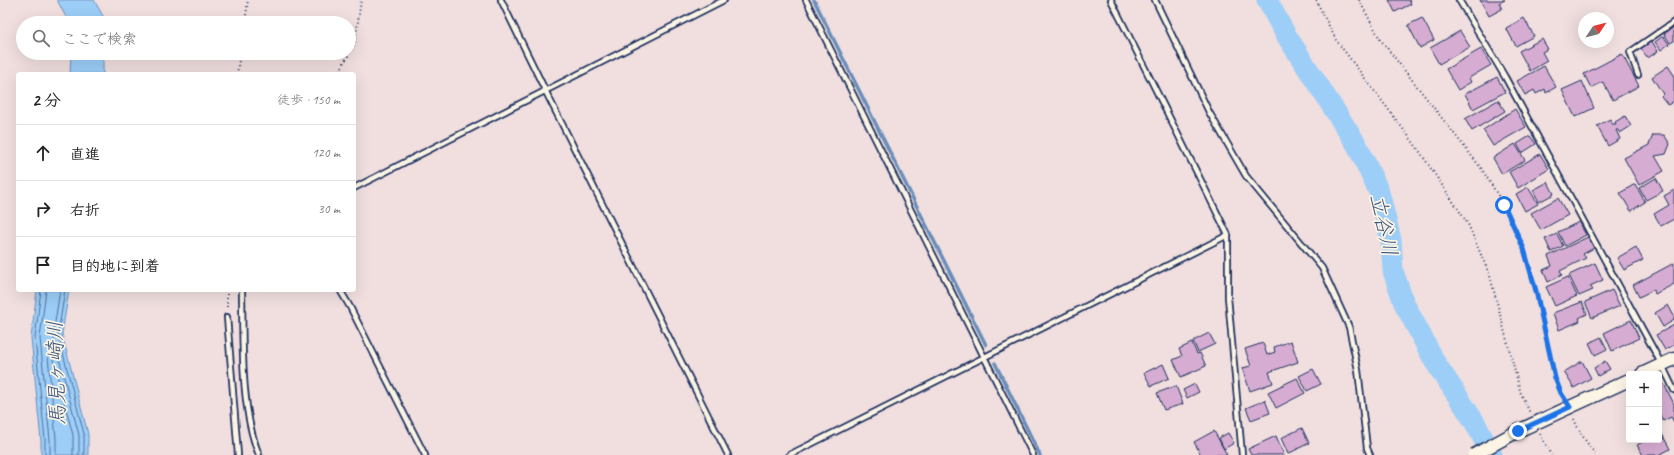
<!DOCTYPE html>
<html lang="ja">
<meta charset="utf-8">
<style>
:root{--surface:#fff;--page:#f6f6f6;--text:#222;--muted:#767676;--line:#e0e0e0}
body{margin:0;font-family:Caveat,"Klee One",sans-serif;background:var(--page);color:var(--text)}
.controls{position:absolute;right:12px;bottom:12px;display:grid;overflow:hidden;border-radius:4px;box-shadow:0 4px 16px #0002}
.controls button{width:36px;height:36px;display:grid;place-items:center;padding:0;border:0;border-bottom:1px solid var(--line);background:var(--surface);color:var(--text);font:20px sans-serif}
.compass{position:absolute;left:1578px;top:12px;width:36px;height:36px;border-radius:50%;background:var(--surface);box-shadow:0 4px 16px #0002;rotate:55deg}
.stop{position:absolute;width:12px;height:12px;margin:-9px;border:3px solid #1a73e8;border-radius:50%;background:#fff}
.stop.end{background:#1a73e8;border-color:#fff;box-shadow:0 1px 4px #0008}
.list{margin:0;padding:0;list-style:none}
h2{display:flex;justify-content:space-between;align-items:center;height:52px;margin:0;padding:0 16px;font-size:17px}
h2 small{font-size:13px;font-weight:400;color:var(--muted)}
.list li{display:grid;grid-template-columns:26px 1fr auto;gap:12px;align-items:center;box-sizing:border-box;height:56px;padding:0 16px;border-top:1px solid var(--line)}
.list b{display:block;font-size:15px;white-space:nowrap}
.list em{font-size:13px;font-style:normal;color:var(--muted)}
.icon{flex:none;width:22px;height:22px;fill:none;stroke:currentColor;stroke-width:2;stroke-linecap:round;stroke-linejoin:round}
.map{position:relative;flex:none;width:1674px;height:455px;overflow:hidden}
.search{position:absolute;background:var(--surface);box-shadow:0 4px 16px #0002;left:16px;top:16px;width:340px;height:44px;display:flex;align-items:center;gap:10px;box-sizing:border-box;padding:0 14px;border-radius:22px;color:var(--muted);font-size:15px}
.panel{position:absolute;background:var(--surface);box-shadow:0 4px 16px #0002;left:16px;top:72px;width:340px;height:220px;border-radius:4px}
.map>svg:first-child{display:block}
.water{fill:#9ccef8;stroke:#688eba}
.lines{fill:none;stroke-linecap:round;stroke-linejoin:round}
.shore{stroke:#4f6f9c;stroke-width:1}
.stream{stroke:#688eba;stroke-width:3.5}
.river{stroke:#9ccef8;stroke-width:21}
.building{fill:#d6acd2;stroke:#1b2f5e}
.service-casing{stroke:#1b2f5e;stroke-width:8}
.tertiary-casing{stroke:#1b2f5e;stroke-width:15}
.path{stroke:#1b2f5e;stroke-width:2;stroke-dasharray:1 3;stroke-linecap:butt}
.service{stroke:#fcf5e5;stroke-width:4.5}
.tertiary{stroke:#fcf5e5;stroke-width:12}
.tertiary-bridge-casing{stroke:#1b2f5e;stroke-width:15;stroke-linecap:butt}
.tertiary-bridge{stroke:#fcf5e5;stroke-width:12}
.route{stroke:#1a73e8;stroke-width:5}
.labels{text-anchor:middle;stroke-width:3.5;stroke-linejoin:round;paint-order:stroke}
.water-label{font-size:21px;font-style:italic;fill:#3b5784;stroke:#fcf5e5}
</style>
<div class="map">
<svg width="1674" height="455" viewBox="0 0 1674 455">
<rect width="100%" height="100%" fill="#f1dfdf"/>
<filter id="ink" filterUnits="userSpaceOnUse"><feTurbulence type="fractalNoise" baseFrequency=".025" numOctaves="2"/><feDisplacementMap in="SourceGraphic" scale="8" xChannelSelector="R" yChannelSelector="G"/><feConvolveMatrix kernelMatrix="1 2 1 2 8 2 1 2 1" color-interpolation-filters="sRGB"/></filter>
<g filter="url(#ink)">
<path class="water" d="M 57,0 L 94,0 L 104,18 L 104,23 L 69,23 Z
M 71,53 L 103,53 L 103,74 L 70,74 Z
M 37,290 L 69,290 L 62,334 L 88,434 L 88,455 L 41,455 L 41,441 L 31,338 Z"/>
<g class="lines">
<path class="shore" d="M 41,290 L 35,338 L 45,440 L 45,455
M 46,290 L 40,338 L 50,440 L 50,455
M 60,290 L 53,335 L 79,435 L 79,455
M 65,290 L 58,334 L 84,434 L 84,455
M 56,455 L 56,439 L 48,356 L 50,354 L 52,356 L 73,435 L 73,455"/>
<path class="stream" d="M 814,0 L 986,345
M 995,363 L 1040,455"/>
<path class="river" d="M 1267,0 L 1286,35 L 1357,145 L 1379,192 L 1391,240 L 1393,271 L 1404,303 L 1435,362 L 1474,421 L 1492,455"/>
</g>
<path class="building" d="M 1389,0 L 1409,0 L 1411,4 L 1395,12 Z
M 1480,0 L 1505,0 L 1499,3 L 1502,9 L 1489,16 Z
M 1422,18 L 1434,40 L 1420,48 L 1408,25 Z
M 1524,18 L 1534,36 L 1516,46 L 1506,28 Z
M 1674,27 L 1674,41 L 1670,43 L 1664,34 Z
M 1460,31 L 1470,47 L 1439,64 L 1430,48 Z
M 1663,36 L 1669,44 L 1661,50 L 1655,42 Z
M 1542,39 L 1548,49 L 1542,52 L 1547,61 L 1530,71 L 1519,51 Z
M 1651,40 L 1658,51 L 1648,58 L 1640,48 Z
M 1481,49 L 1491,65 L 1469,78 L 1471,82 L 1458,90 L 1446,69 Z
M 1622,54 L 1639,86 L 1613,100 L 1603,82 L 1591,88 L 1584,74 Z
M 1544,66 L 1556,87 L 1546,93 L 1545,89 L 1536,94 L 1534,90 L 1525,95 L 1517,81 Z
M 1668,66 L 1674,75 L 1674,101 L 1668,105 L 1661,96 L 1663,94 L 1652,77 Z
M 1497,77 L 1505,92 L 1473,109 L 1465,94 Z
M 1582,81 L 1594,108 L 1575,117 L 1562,90 Z
M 1498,100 L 1505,111 L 1472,131 L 1465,119 Z
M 1515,109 L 1526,127 L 1493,146 L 1483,130 Z
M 1625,116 L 1631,126 L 1620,133 L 1618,130 L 1616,130 L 1620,139 L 1608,146 L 1597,126 L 1610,119 L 1612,124 L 1616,124 L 1615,122 Z
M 1653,135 L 1664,135 L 1670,144 L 1666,154 L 1655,156 L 1664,171 L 1639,185 L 1624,158 L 1649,145 Z
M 1530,136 L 1536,144 L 1522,153 L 1517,144 Z
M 1515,144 L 1525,160 L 1502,174 L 1493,158 Z
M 1540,154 L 1549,169 L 1518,188 L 1509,172 Z
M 1656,178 L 1663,191 L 1646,200 L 1639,188 Z
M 1548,182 L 1554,194 L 1539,202 L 1533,190 Z
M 1635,184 L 1645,202 L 1631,211 L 1620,193 Z
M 1528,187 L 1538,204 L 1525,211 L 1516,194 Z
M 1674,190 L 1674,219 L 1661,226 L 1654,214 L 1669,205 L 1664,196 Z
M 1558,198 L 1568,215 L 1541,230 L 1531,213 Z
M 1579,222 L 1586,235 L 1565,246 L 1558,232 Z
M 1557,234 L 1563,246 L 1551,252 L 1545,239 Z
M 1588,237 L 1594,248 L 1583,254 L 1586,258 L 1560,271 L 1562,275 L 1548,282 L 1543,270 L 1552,266 L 1548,256 Z
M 1636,247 L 1643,260 L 1624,270 L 1617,258 Z
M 1595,263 L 1603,280 L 1590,286 L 1593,290 L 1579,296 L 1569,275 Z
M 1674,263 L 1674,284 L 1655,294 L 1653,290 L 1639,297 L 1633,285 Z
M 1568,277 L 1577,296 L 1555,306 L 1546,287 Z
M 1612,290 L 1620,306 L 1592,318 L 1585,302 Z
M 1582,302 L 1587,314 L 1579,318 L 1580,321 L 1559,330 L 1553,313 Z
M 1668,305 L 1674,316 L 1674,320 L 1663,327 L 1655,313 Z
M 1631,320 L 1639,338 L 1612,351 L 1604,333 Z
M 1674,325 L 1674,345 L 1665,350 L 1656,335 Z
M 1209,333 L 1215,344 L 1198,352 L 1193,341 Z
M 1601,337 L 1607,349 L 1595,355 L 1589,343 Z
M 1291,341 L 1298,362 L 1269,372 L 1273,383 L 1250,391 L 1242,368 L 1251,366 L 1245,349 L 1263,343 L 1267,355 L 1275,352 L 1274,347 Z
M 1192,343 L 1197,354 L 1200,353 L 1206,366 L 1181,377 L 1173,360 L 1182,356 L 1179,349 Z
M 1582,361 L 1591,378 L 1574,388 L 1564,372 Z
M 1605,361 L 1610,369 L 1598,376 L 1594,368 Z
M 1163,364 L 1169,378 L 1151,386 L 1144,373 Z
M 1313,369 L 1321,384 L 1307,391 L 1299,376 Z
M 1297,378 L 1305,393 L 1276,408 L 1268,392 Z
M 1195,384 L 1199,392 L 1187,398 L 1183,390 Z
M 1664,384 L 1674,404 L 1674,422 L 1671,417 L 1663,421 L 1659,412 L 1659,387 Z
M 1176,386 L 1183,404 L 1164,410 L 1157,393 Z
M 1265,400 L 1270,413 L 1251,420 L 1246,408 Z
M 1302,428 L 1309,443 L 1288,454 L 1281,438 Z
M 1214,431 L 1227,455 L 1201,455 L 1194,442 Z
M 1661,432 L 1670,449 L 1659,455 L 1643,455 L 1637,445 L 1646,440 L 1659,440 L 1659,433 Z
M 1228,433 L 1234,443 L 1224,449 L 1219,438 Z
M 1276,436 L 1284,455 L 1251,455 L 1248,449 Z"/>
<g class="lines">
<defs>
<path id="service" d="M 501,0 L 545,90 L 728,455
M 806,0 L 1033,455
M 1111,0 L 1228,235 L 1228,297 L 1242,455
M 1155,0 L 1209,112 L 1246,176 L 1322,268 L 1349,327 L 1358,370 L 1367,448 L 1370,455
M 1459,0 L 1505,77 L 1662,365 L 1674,390
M 1638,75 L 1630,52 L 1674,22
M 354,188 L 724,0
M 242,290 C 243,341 240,408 259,455
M 340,290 L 350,307 L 425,455
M 227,317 L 238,455
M 789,455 L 1228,235"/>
<path id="tertiary" d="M 1642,374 L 1674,359
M 1570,407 L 1629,380"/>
</defs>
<use href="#service" class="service-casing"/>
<use href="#tertiary" class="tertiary-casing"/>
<path class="path" d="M 1316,0 L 1336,40 L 1416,146 L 1468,224 L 1490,276 L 1521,394 L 1530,413
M 1359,0 L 1380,39 L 1481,168 L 1504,205 L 1524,249 L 1536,291 L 1555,378 L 1563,397
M 245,23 L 248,0
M 237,74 L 240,53
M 338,74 L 355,43 L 361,0
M 227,290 L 227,310
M 1574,419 C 1579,432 1587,443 1596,455
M 1540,434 L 1552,455"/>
<use href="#service" class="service"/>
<use href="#tertiary" class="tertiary"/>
<defs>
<path id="tertiary-bridge" d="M 1474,455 L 1518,431 L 1570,407"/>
</defs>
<use href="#tertiary-bridge" class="tertiary-bridge-casing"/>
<use href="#tertiary-bridge" class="tertiary-bridge"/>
</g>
</g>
<g class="lines" filter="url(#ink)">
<path class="route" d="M 1504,205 L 1524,249 L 1536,291 L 1555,378 L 1561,393 L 1570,407 L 1518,431"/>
</g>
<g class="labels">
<g class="water-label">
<text transform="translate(1384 225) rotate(78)" y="7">立谷川</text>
<text transform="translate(56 373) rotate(-92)" y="7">馬見ヶ崎川</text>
</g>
</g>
</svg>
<div class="controls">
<button>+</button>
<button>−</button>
</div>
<svg class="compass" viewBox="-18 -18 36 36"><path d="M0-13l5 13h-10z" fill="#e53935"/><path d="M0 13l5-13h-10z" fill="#767676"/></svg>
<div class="stop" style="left:1504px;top:205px"></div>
<div class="stop end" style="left:1518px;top:431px"></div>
<div class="search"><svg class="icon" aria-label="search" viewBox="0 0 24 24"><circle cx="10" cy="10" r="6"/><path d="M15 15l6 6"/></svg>ここで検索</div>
<section class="panel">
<h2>2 分<small>徒歩 · 150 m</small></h2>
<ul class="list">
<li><svg class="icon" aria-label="ahead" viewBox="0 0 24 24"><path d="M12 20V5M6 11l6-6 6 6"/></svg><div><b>直進</b></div><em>120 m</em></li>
<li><svg class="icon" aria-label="right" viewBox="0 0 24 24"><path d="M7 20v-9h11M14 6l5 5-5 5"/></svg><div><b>右折</b></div><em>30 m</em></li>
<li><svg class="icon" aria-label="arrive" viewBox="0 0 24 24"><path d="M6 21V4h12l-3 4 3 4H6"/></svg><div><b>目的地に到着</b></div></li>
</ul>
</section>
</div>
